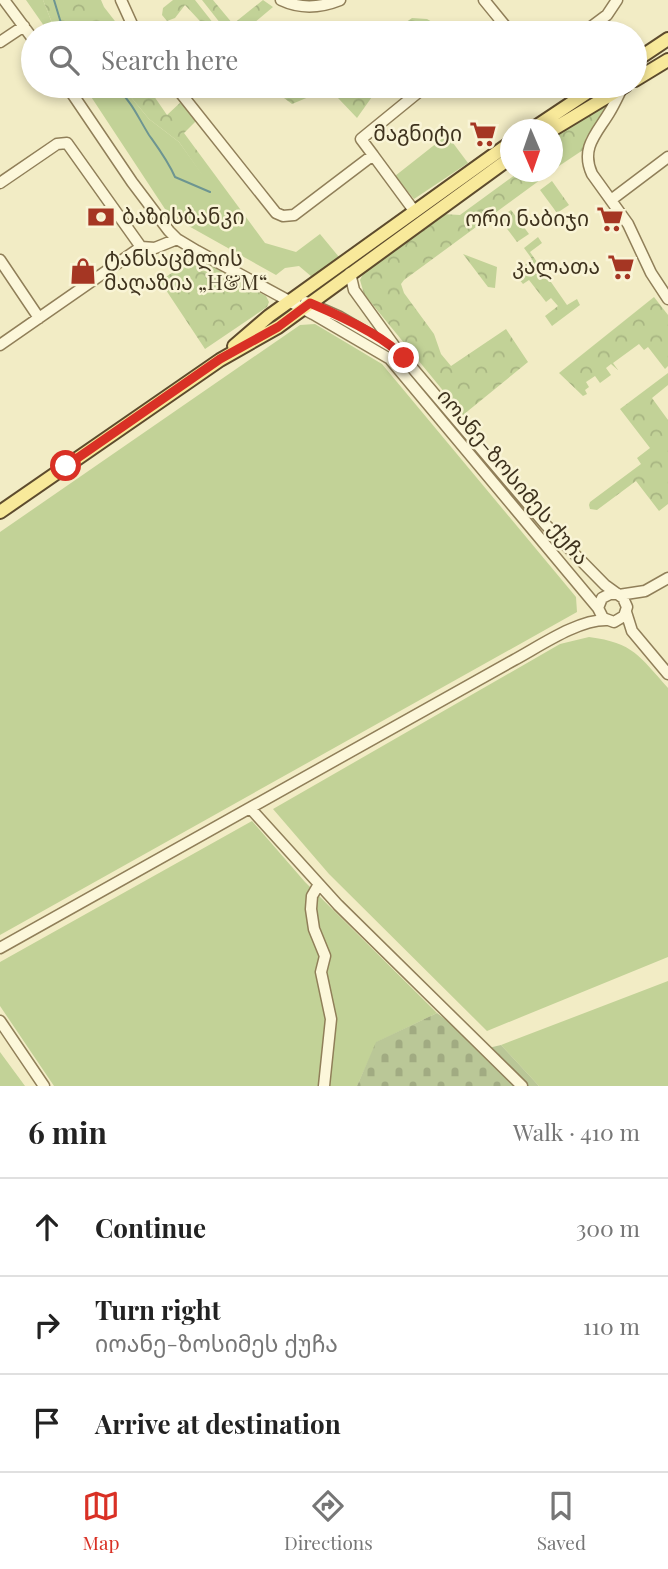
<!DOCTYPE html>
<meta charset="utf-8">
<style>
:root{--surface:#fff;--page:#f6f6f6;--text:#222;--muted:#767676;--line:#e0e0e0;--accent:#d93025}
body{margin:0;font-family:"Playfair Display","Noto Sans Georgian",serif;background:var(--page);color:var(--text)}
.compass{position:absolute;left:500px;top:119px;width:63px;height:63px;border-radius:50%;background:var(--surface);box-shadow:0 4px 10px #0003;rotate:178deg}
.stop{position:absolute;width:21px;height:21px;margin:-16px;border:5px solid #d93025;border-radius:50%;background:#fff}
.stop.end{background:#d93025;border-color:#fff;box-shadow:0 2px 7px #0008}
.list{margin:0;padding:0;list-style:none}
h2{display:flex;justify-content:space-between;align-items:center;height:91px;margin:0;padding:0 28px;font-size:30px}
h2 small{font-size:23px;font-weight:400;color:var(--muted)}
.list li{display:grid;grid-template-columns:46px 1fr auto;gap:21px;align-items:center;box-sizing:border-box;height:98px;padding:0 28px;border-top:2px solid var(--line)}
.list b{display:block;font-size:26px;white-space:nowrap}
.list p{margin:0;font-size:23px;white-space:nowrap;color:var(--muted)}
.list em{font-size:23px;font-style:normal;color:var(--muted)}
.icon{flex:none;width:38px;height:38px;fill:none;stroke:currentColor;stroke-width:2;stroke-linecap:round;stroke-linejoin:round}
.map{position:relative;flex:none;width:668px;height:1086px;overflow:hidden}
.search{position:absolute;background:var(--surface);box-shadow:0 4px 10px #0003;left:21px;right:21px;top:21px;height:77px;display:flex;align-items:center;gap:18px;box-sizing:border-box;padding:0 24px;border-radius:38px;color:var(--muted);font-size:26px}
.sheet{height:385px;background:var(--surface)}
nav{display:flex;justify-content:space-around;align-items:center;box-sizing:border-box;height:98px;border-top:2px solid var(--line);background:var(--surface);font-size:19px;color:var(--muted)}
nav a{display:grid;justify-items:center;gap:4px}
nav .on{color:var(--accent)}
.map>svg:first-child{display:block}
.grass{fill:#c2d297}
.forest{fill:url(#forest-crowns)}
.cemetery{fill:url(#cemetery-stones)}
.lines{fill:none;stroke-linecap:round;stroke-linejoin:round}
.stream{stroke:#6d9591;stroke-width:2}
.minor-casing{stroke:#907f59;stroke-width:13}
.major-casing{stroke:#5d4b2d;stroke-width:16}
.minor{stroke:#fcf7da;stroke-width:10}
.major{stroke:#f8e99a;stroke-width:12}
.route{stroke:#d93025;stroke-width:9}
.labels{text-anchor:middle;stroke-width:5;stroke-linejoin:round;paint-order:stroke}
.poi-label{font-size:21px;fill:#3f331e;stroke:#f9f4d6;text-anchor:end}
.street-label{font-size:21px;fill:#3f331e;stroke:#f9f4d6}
</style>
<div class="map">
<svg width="668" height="1086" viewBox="0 0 668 1086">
<defs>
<pattern id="forest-crowns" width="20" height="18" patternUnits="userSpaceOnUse" patternTransform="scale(1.75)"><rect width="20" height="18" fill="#c2d297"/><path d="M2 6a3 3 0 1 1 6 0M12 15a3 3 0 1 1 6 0" fill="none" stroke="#a8b582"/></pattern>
<pattern id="cemetery-stones" width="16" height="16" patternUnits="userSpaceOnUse" patternTransform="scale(1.75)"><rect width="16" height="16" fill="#bac797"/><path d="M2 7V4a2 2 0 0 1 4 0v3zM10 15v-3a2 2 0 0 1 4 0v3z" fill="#a1ab82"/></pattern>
</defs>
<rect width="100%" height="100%" fill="#f2ecc5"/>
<path class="grass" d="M 26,0 L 43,0 L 56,33 L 49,33 Z
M 84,86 L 117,86 L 125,90 L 149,119 L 179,142 L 202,174 L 215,175 L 265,243 L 296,252 L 320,234 L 339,257 L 312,277 L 299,266 L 285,268 L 276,275 L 185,224 L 165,209 Z
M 447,135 L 468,163 L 414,199 L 395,176 Z
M 315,324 L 382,364 L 576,597 L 577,612 L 0,935 L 0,532 L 300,325 Z
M 589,637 C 634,643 639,656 668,688 L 668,957 L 487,1031 L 329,874 L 273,809 L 560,644 Z
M 252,821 L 305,882 L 437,1013 L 377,1042 L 357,1086 L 54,1086 L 0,1006 L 0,962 Z
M 668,981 L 668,1086 L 539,1086 L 501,1045 Z
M 0,1052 L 25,1086 L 0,1086 Z"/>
<path class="forest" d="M 43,0 L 101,0 L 104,7 L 118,25 L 110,31 L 110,33 L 56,33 Z
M 173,0 L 195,0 L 221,33 L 211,33 L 185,5 L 175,18 L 167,21 L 162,15 L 163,8 Z
M 202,0 L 213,0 L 233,24 L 263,0 L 273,7 L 242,33 L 228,33 Z
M 412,18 L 427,19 L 439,26 L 431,33 L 390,33 Z
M 117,86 L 147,86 L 167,115 L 182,101 L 198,119 L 184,133 L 215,175 L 202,175 L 179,142 L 149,119 L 125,90 Z
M 292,86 L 365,86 L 374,94 L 357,118 L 338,98 L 323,91 L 292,104 L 280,95 Z
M 608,102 L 610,104 L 609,107 L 586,138 L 583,150 L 553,170 L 552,134 Z
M 519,172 L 551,172 L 404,280 L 401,284 L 404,293 L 434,334 L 441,354 L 451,366 L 506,329 L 528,362 L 463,415 L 364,294 L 360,280 L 364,272 L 442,214 L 460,215 Z
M 552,181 L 569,205 L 557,213 L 540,190 Z
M 511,210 L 529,234 L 517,242 L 499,218 Z
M 538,237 L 542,243 L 530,252 L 567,305 L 577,299 L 580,305 L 552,326 L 545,316 L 558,306 L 551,298 L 546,302 L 529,280 L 523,284 L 518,278 L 528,271 L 525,265 L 532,259 L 524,248 Z
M 463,254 L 497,267 L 495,288 L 488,287 Z
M 195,257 L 266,296 L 269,302 L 267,307 L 205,349 L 160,281 Z
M 654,297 L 668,315 L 668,366 L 665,369 L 648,347 L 644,350 L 639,344 L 613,363 L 618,370 L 611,364 L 606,368 L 611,375 L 600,383 L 595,376 L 586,382 L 589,387 L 585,390 L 587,394 L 583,396 L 559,373 Z
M 668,373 L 668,385 L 652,398 L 668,420 L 668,504 L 659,511 L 636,481 L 597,510 L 590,509 L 589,505 L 590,502 L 641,464 L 637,458 L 650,448 L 620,409 Z"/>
<path class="cemetery" d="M 437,1013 L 484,1049 L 501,1045 L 539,1086 L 357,1086 L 376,1042 Z"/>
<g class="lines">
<path class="stream" d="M 54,0 L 64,33
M 115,86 C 134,105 136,114 149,135 C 159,149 168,161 175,177 L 210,192"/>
<defs>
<path id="minor" d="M 4,0 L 33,39
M 121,0 L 136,33
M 281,0 C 300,9 320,8 340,0
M 484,0 L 511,33
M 489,33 L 501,23
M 583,33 L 607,15 L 617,0
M 0,42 L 24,26
M 67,86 L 132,182 L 169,231 L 177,239 L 197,251 L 313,314 L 390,359 L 598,608
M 175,86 L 276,213 L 283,216 L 294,215 L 373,155 L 415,212
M 622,88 C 618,96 614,105 609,113 C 597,133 580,148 592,174 L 628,224 L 651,273 L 668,299
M 373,155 L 361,139 L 426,86
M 0,183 L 57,144 L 67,143 L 141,247
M 611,200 L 668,157
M 0,260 L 39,318
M 350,273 L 354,290 L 398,351 L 546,525 L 605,585 L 623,598 L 627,607 L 624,616 L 614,622 L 603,618 L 598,608 L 602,598 L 610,594 L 616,594
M 306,302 L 340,317 L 395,349
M 0,345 L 141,247 L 155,248 L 177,239
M 619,595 L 645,591 L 668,578
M 626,612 L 632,631 L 668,674
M 251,809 L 338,905 L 522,1086
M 319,884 L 312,896 L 311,909 L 314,929 L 325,956 L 321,972 L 331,1019 L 324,1086
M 0,948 L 514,660 C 540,646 577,620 606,620
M 0,1021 L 44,1086"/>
<path id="major" d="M 635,61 L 668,39
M 635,80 L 668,60
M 531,130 L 597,86
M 552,130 L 625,86
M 234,346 L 269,316 L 510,143
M 0,512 L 220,360 L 278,327 L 510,158"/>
</defs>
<use href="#minor" class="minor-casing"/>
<use href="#major" class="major-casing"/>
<use href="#minor" class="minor"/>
<use href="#major" class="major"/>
</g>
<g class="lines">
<path class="route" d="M 66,466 L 220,359 L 278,327 L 310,303 C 336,314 386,337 404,358"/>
</g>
<defs>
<symbol id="supermarket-bare" viewBox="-9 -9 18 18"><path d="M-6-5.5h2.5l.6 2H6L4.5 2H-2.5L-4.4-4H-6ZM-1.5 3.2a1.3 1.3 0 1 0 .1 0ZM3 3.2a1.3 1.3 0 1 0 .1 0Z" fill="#a53623" stroke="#f9f4d6" stroke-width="2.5" paint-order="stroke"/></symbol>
<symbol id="bank-bare" viewBox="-9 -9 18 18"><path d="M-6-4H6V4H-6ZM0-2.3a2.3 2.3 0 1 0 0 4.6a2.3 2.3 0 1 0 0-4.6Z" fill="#a53623" stroke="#f9f4d6" stroke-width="2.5" paint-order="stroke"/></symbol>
<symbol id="shop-bare" viewBox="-9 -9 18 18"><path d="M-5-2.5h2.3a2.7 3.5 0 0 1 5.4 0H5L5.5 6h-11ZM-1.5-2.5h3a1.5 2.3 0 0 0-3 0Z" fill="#a53623" stroke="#f9f4d6" stroke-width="2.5" paint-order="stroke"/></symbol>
</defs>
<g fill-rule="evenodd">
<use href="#supermarket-bare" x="464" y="115" width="38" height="38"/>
<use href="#bank-bare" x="82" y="198" width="38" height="38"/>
<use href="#supermarket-bare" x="591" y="200" width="38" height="38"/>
<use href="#supermarket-bare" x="602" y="248" width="38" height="38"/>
<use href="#shop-bare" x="64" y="252" width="38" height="38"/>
</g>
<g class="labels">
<g class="poi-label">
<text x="462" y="141">მაგნიტი</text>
<text x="122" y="224" text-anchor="start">ბაზისბანკი</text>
<text x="589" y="226">ორი ნაბიჯი</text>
<text x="104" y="266" text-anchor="start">ტანსაცმლის<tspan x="104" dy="24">მაღაზია „H&amp;M“</tspan></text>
<text x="600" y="274">კალათა</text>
</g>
<g class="street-label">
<text transform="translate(513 477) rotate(50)" y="7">იოანე-ზოსიმეს ქუჩა</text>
</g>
</g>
</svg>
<svg class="compass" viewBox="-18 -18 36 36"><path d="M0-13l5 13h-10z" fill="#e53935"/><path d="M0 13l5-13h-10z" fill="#767676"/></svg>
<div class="stop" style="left:66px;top:466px"></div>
<div class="stop end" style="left:404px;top:358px"></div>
<div class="search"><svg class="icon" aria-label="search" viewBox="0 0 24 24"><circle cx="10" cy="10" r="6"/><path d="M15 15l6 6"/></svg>Search here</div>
</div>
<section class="sheet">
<h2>6 min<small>Walk · 410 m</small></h2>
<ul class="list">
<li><svg class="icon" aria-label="ahead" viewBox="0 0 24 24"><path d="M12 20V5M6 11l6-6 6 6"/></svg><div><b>Continue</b></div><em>300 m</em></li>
<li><svg class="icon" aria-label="right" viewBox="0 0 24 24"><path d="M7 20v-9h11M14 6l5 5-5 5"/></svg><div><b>Turn right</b><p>იოანე-ზოსიმეს ქუჩა</p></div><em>110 m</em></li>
<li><svg class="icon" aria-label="arrive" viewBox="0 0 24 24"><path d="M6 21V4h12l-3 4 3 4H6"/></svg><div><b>Arrive at destination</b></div></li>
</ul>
</section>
<nav>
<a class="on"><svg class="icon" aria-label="map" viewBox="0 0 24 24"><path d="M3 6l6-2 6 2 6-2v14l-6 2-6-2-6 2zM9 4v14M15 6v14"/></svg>Map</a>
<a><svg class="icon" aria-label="directions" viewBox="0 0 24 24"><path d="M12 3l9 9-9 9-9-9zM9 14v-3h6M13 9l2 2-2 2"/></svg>Directions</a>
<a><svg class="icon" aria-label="saved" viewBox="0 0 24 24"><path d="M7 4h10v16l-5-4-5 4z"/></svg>Saved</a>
</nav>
